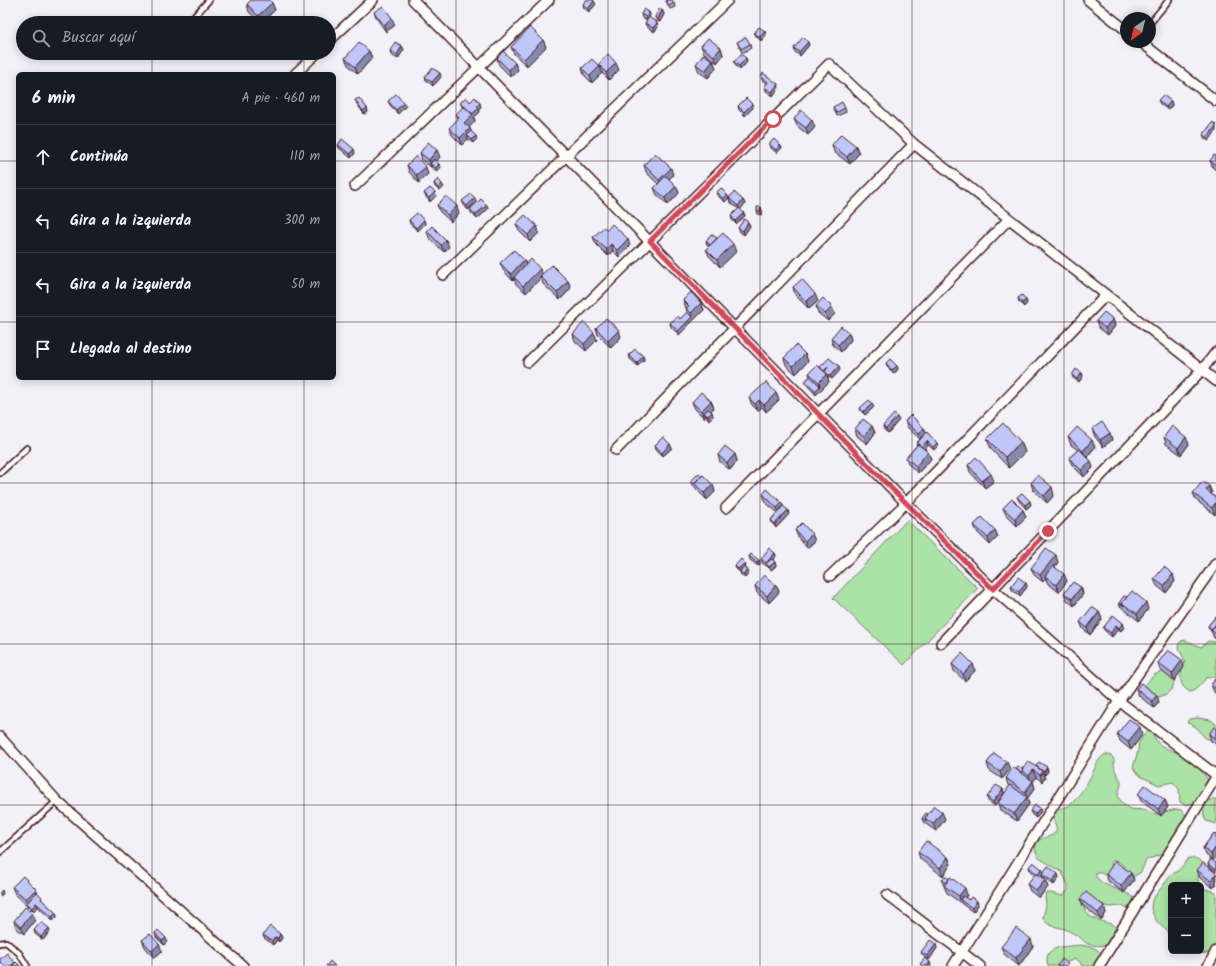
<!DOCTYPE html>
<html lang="es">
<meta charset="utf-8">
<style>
:root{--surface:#171b24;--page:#242831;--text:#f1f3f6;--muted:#9ea1a6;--line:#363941}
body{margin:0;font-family:Kalam,sans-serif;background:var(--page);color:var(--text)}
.controls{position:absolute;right:12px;bottom:12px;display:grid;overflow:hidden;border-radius:6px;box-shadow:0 2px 10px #0003}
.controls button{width:36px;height:36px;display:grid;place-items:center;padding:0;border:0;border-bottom:1px solid var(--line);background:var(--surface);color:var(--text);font:20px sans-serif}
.compass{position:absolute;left:1120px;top:12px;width:36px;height:36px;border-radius:50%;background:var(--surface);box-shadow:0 2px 10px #0003;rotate:215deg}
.stop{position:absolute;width:12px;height:12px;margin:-9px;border:3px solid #d1495b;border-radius:50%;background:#fff}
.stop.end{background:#d1495b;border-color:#fff;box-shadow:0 1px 4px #0008}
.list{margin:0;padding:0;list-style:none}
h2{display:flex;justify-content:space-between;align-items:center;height:52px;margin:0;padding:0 16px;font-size:17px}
h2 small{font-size:13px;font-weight:400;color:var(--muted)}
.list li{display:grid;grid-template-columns:26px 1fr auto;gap:12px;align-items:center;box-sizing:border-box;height:64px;padding:0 16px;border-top:1px solid var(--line)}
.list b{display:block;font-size:15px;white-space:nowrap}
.list em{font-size:13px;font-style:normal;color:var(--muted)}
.icon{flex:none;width:22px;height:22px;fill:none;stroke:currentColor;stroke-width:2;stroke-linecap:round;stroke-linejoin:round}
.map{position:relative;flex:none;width:1216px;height:966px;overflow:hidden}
.search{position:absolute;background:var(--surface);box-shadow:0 2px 10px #0003;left:16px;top:16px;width:320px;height:44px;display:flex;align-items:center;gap:10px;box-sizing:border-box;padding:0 14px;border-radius:22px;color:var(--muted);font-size:15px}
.panel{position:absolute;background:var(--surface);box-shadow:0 2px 10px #0003;left:16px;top:72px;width:320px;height:308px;border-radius:6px}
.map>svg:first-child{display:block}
.green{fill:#abe2a5;stroke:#7a8068}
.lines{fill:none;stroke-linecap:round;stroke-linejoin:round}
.service-casing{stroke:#4a1f2b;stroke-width:8}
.minor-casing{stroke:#4a1f2b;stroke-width:12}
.service{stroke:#fdfcf7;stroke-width:4.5}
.minor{stroke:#fdfcf7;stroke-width:9}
.wall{fill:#a4aad5;stroke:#4a1f2b}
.shaded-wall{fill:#868bae;stroke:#4a1f2b}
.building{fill:#bfc6f8;stroke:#4a1f2b}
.route{stroke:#d1495b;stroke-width:5}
.grid{fill:none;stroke:#4a1f2b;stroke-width:1;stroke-opacity:0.55}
</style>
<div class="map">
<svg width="1216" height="966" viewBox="0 0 1216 966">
<rect width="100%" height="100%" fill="#f1f1f7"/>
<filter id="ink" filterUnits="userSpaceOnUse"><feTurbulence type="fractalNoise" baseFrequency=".025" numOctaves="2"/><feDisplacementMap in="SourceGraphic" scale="8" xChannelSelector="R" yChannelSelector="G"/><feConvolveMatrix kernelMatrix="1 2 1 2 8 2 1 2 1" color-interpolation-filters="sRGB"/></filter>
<g filter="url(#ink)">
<path class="green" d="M 907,520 L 978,588 L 904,665 L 833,598 Z
M 1185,640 L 1201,647 L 1208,641 L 1216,642 L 1216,677 L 1206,678 C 1201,684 1197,690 1190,692 C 1176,684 1181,674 1185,662 L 1178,645 L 1181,641 Z
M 1162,671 L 1174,678 C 1175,688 1169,694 1159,697 C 1153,695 1149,691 1145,685 L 1154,675 Z
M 1198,718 L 1211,720 L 1216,724 L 1216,738 C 1202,742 1205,735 1197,728 C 1194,726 1191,724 1187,723 L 1189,719 Z
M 1152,730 C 1156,750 1173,749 1187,757 C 1197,762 1202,771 1208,780 L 1207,784 L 1195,803 L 1185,805 L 1180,802 L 1179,789 L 1173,782 L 1159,785 L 1142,777 L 1135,771 L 1133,767 L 1138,751 L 1139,742 L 1147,731 Z
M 1104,755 C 1117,754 1113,762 1115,770 C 1116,774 1120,778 1121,781 C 1122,785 1118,792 1118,797 L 1123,804 L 1130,809 L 1144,810 L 1156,814 L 1177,809 L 1181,810 L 1187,816 L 1171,853 C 1159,853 1157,857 1146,860 L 1141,872 L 1133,877 C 1125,871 1125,862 1114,860 L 1111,863 L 1112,867 L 1108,877 L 1101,873 L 1096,873 L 1096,877 C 1107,890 1125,888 1136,900 L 1130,910 L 1122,906 L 1109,907 L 1096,902 L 1084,905 L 1084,909 C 1093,927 1120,917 1123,938 C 1114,945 1098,948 1088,944 C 1084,942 1081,938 1078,936 C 1074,934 1071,932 1067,930 C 1058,926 1048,928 1043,918 L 1046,905 L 1045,897 L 1046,893 L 1051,893 L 1063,896 L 1068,890 L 1068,885 L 1062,872 L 1039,858 L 1035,850 C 1036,833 1051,841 1056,831 C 1058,824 1050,819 1053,813 C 1057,807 1068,809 1072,803 C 1079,796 1085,787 1090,778 C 1095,770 1096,761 1104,755 Z
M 1212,799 L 1216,799 L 1216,824 L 1206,821 C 1201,813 1204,803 1212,799 Z
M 1189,858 C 1195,858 1200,859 1204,864 C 1200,872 1195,877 1200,885 L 1171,885 L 1171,940 L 1167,931 L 1157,922 L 1153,914 L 1151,909 L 1152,900 L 1168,879 L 1170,875 L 1178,871 Z
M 1201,886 L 1205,889 L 1216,892 L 1216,952 L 1198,954 L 1189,951 L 1201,951 Z
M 1080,945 C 1087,946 1102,948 1102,957 C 1102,959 1100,963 1099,966 L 1082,966 L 1080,962 L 1076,959 L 1067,962 L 1063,966 L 1048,966 C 1041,944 1068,947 1080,945 Z"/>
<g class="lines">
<defs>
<path id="service" d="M 191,20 L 209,0
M 1150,23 L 1169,0
M 0,473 L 27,448
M 0,852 L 57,801
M 0,943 L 6,942 L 19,953 L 27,966"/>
<path id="minor" d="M 413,0 L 906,503 L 993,589 L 1119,701 L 1216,775
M 1088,0 L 1126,30
M 329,41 L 373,0
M 1141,42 L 1216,101
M 295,74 L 317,53
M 355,186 L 549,0
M 443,275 L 728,0
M 528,362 L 829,64 L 914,144 L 1216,381
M 616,450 L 914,144
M 726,508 L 1009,219
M 830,576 L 906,503 L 1106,295
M 941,643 L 1202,370 L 1216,352
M 0,737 L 57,801 L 243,966
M 887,895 L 980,966
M 953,966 L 1119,701 L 1216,563
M 1099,966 L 1216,777
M 1208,966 L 1216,951"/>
</defs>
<use href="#service" class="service-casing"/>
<use href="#minor" class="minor-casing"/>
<use href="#service" class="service"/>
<use href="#minor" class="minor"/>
</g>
<path class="wall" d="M 666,1 L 674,3 L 675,7 L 670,9 Z
M 272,3 L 275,10 L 261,23 L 249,12 L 247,4 Z
M 583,4 L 596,4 L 589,12 L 584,8 Z
M 662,10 L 664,14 L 660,22 L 656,21 L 655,17 Z
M 374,12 L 395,25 L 386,32 L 377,19 Z
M 649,12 L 650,15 L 648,18 L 658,27 L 654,32 L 646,26 L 645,23 L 647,21 L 642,18 L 641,14 Z
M 754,33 L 766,35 L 761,41 L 756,36 Z
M 543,40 L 546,47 L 527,66 L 514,54 L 511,47 Z
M 737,42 L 750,44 L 751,48 L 742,53 Z
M 809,45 L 800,56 L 795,52 L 794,48 Z
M 701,46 L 721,48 L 723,55 L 717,63 L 704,53 Z
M 404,49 L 398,59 L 391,55 L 390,51 Z
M 369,51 L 372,58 L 358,74 L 348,65 L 345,58 Z
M 497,58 L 518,70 L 511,77 L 499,65 Z
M 746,58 L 747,62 L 740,70 L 736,66 L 734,62 Z
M 713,61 L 716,68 L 708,78 L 699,72 L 696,64 Z
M 598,65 L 619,70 L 609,80 L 602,73 L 592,83 L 584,75 L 582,68 Z
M 425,77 L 441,77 L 433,86 L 426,80 Z
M 761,77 L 779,87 L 773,96 L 766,91 L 764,87 L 767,84 L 762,80 Z
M 355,100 L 367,108 L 368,112 L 364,114 L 357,104 Z
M 1158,100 L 1171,101 L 1172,105 L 1168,110 L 1160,104 Z
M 388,101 L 406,106 L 398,114 L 390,105 Z
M 470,102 L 481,107 L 479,109 L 480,112 L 474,117 L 475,121 L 469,127 L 471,131 L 476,136 L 477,139 L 473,143 L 468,139 L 462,145 L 452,135 L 449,128 L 458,119 L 456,114 L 463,107 L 460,103 Z
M 752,104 L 753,108 L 745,116 L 739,110 L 738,106 Z
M 833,107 L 845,108 L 846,112 L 837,116 Z
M 794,119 L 815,127 L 808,135 L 797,126 Z
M 1213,122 L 1209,141 L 1205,139 L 1203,135 Z
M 769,144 L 780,145 L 782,148 L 777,153 L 771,148 Z
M 338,145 L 355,153 L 351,158 L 339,148 Z
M 832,145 L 859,153 L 850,164 L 834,152 Z
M 420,153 L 440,157 L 436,161 L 439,164 L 441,167 L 437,172 L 422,160 Z
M 1216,156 L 1216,170 L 1213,168 L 1210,161 Z
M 407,165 L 428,174 L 419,183 L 409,172 Z
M 644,165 L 673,175 L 669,179 L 676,186 L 679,193 L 668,205 L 657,195 L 654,188 L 658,184 L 646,172 Z
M 434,183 L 444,187 L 440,191 L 435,187 Z
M 717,192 L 727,195 L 729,198 L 725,202 L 718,196 Z
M 424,193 L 436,196 L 430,202 L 426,197 Z
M 729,198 L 743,200 L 745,204 L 740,209 L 744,213 L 745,216 L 736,224 L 732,220 L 731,216 L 739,209 L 730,202 Z
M 462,201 L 476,202 L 468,210 L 464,205 Z
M 437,205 L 459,213 L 451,222 L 440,212 Z
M 487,205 L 488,209 L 477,219 L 471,213 L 470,209 Z
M 761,207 L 762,211 L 762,215 L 758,214 L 757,211 Z
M 409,220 L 424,220 L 425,224 L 418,231 L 410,224 Z
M 748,222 L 750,226 L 744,235 L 740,232 L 738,228 Z
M 516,224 L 537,226 L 539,233 L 530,242 L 519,231 Z
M 607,230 L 630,246 L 619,257 L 613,251 L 608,256 L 596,244 L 593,237 Z
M 427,231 L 449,247 L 444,252 L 429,238 Z
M 717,238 L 736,252 L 720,267 L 709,256 L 706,249 L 709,246 L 707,245 L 706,241 Z
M 524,260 L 526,264 L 540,269 L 542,274 L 568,281 L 571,288 L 560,300 L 543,284 L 541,278 L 526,293 L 516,284 L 514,279 L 513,281 L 503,270 L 500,263 Z
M 793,287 L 818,301 L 809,309 L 795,295 Z
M 1018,298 L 1026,300 L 1027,303 L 1024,307 L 1019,302 Z
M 683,300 L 701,303 L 704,310 L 679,335 L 671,327 L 670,323 L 680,319 L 687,312 L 686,308 Z
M 816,306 L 835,314 L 828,321 L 818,313 Z
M 1113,319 L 1115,326 L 1108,335 L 1099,328 L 1096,321 Z
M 596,328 L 621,337 L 611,348 L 598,335 Z
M 594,333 L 597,340 L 586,351 L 575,341 L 573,334 Z
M 849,333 L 851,340 L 841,352 L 833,345 L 831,338 Z
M 805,354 L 808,361 L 796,374 L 786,365 L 784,358 Z
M 629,355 L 643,356 L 644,360 L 638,366 L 630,359 Z
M 886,363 L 897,366 L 898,369 L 894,374 L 887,367 Z
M 820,367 L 840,370 L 832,379 L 827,376 L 829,382 L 816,395 L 807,385 L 805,382 L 810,376 L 809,373 Z
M 1082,373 L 1083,376 L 1079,382 L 1073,378 L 1072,375 Z
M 776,393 L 779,400 L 766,412 L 762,407 L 758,411 L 752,405 L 749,398 Z
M 711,401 L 714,408 L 710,411 L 712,412 L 713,416 L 709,420 L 706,416 L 704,418 L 695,409 L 692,402 Z
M 874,407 L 865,415 L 861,411 L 860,408 Z
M 899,420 L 888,433 L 884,430 L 883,426 Z
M 905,421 L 926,433 L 937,443 L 938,446 L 934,450 L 928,445 L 925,449 L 928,452 L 931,459 L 918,473 L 909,465 L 906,458 L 917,445 L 916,444 L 920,439 L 908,428 Z
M 872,426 L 875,433 L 867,444 L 857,436 L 855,429 Z
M 1092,429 L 1110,433 L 1112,440 L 1103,447 L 1095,437 Z
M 1068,437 L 1095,447 L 1087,457 L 1093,468 L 1084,477 L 1072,465 L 1069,458 L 1078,450 L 1071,445 Z
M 1164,437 L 1189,444 L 1181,455 L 1166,444 Z
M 987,439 L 1021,442 L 1025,452 L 1009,468 L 991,449 Z
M 655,445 L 672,448 L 663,456 L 656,449 Z
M 735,454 L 737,461 L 730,470 L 720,462 L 718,455 Z
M 968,465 L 994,481 L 985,488 L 970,472 Z
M 702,476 L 713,485 L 715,492 L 707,500 L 697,490 L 696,488 L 692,484 L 691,481 Z
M 1031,483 L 1054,495 L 1047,503 L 1033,490 Z
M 1209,486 L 1212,493 L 1211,494 L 1216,498 L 1216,513 L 1215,515 L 1196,500 L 1193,493 Z
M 763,494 L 782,503 L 783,506 L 789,514 L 776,528 L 772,523 L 771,520 L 777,512 L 765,502 Z
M 1017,497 L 1031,505 L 1026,509 L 1019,501 Z
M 1003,508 L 1023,510 L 1026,517 L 1017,526 L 1006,515 Z
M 974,525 L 995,530 L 998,537 L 990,545 L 977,532 Z
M 795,530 L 812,534 L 815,541 L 807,548 L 798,537 Z
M 775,553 L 776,556 L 773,560 L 775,562 L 776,566 L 771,570 L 768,567 L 762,563 L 761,559 Z
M 749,556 L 759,560 L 760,564 L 758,566 L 750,560 Z
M 1058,562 L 1055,567 L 1067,581 L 1059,592 L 1048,584 L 1046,579 L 1043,582 L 1034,575 L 1031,568 Z
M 735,566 L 746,566 L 745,568 L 749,573 L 745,578 L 741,575 L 740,572 L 736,569 Z
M 1154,579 L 1175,581 L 1166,593 L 1157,586 Z
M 1026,583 L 1027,587 L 1020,596 L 1012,590 L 1011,586 Z
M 776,585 L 779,592 L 769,603 L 757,593 L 755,586 Z
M 1081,587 L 1083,594 L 1074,606 L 1067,600 L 1064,593 Z
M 1127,597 L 1148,609 L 1139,621 L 1120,606 L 1119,603 Z
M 1099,612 L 1102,619 L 1090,635 L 1083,629 L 1080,622 Z
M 1216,616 L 1216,639 L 1214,638 L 1211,631 L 1210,630 L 1208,626 Z
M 1123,623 L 1124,627 L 1121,631 L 1118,629 L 1112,637 L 1105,631 L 1103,628 Z
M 1158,663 L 1184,667 L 1174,681 L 1160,670 Z
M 952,664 L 973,664 L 975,671 L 965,681 L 954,671 Z
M 1216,678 L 1216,694 L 1214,692 L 1211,685 Z
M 1136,689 L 1159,702 L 1154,708 L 1139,696 Z
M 1216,728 L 1216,744 L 1211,741 L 1209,734 Z
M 1117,734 L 1142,735 L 1131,750 L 1120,741 Z
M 987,763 L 1010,769 L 1002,779 L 989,770 Z
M 1036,766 L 1047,767 L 1048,771 L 1045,775 L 1043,774 L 1045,779 L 1042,782 L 1036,777 L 1033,782 L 1035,788 L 1027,799 L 1029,804 L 1017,821 L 1000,810 L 998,803 L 1010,786 L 1008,785 L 1006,778 L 1016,769 L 1037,767 Z
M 1003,789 L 1004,793 L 995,806 L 988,801 L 987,797 Z
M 1138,794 L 1165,800 L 1168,807 L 1161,816 L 1141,801 Z
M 1030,811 L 1041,811 L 1036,818 L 1032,815 Z
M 928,814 L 945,819 L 936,831 L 923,822 L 922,818 Z
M 1214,833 L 1213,861 L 1216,863 L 1216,872 L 1209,867 L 1208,864 L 1211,859 L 1206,855 L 1203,848 Z
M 918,852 L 948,857 L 951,864 L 943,876 L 920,859 Z
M 1029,867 L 1059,877 L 1054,885 L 1043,877 L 1042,874 L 1041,876 L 1045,880 L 1048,887 L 1039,898 L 1030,891 L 1027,884 L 1035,875 L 1030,871 Z
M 1197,870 L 1216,873 L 1216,885 L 1213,888 L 1200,878 Z
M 1131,873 L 1134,880 L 1124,893 L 1108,881 L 1106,874 Z
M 942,880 L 967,895 L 965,898 L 969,900 L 977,901 L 978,905 L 973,912 L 947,893 L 944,886 L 944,885 L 943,884 Z
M 12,887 L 36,889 L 37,892 L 43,901 L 56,913 L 57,917 L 53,921 L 38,907 L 33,911 L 15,894 Z
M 1080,899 L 1104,906 L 1106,913 L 1101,920 L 1083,906 Z
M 35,920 L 24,934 L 16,928 L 14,921 Z
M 34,930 L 50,931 L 43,940 L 35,934 Z
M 155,933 L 167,942 L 164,945 L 156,937 Z
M 280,934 L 282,938 L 279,942 L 277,940 L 273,945 L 264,938 L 263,935 Z
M 142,940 L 162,951 L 154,958 L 145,947 Z
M 1033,946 L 1019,966 L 1004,954 L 1001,947 Z
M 937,948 L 929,960 L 923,956 L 921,952 Z"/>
<path class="shaded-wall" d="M 594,1 L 596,4 L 589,12 L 588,9 Z
M 272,3 L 275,10 L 261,23 L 258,16 Z
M 662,10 L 664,14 L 660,22 L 658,19 Z
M 649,12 L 650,15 L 647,21 L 646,17 Z
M 392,18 L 395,25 L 386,32 L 384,25 Z
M 657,23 L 658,27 L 654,32 L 653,28 Z
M 765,31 L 766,35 L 761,41 L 760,37 Z
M 543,40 L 546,47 L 527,66 L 524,59 Z
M 808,42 L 809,45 L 800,56 L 799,52 Z
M 402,46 L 404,49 L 398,59 L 397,55 Z
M 721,48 L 723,55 L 717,63 L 714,56 Z
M 369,51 L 372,58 L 358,74 L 355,67 Z
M 746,58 L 747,62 L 740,70 L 739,66 Z
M 713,61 L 716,68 L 708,78 L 705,71 Z
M 515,63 L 518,70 L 511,77 L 509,70 Z
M 616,63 L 619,70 L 609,80 L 606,73 Z
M 600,66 L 602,73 L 592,83 L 590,76 Z
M 440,73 L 441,77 L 433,86 L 432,82 Z
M 778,84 L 779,87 L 773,96 L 772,92 Z
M 1171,101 L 1172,105 L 1168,110 L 1166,107 Z
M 404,103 L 406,106 L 398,114 L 396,110 Z
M 480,103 L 481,107 L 479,109 L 480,112 L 474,117 L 475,121 L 467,130 L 464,123 L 477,106 Z
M 752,104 L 753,108 L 745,116 L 744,112 Z
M 367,108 L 368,112 L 364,114 L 363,111 Z
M 812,120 L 815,127 L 808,135 L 806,128 Z
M 1216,126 L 1216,131 L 1209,141 L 1207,138 Z
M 470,128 L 472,135 L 467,135 L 468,139 L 462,145 L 460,138 Z
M 476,136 L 477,139 L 473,143 L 472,140 Z
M 780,145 L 782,148 L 777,153 L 776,150 Z
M 856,146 L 859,153 L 850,164 L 847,157 Z
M 354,149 L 355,153 L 351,158 L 350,154 Z
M 437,150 L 440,157 L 433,166 L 430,164 L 431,167 L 429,160 Z
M 439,164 L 441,167 L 437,172 L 436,168 Z
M 426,167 L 428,174 L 419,183 L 416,175 Z
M 671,168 L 673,175 L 662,187 L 659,180 Z
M 442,184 L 444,187 L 440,191 L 438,188 Z
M 676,186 L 679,193 L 668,205 L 665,198 Z
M 435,192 L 436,196 L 430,202 L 429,198 Z
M 727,195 L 729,198 L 725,202 L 723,199 Z
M 475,198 L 476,202 L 468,210 L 467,206 Z
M 743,200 L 745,204 L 740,210 L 738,206 Z
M 487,205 L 488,209 L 477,219 L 475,215 Z
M 457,206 L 459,213 L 451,222 L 448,215 Z
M 761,207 L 762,211 L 762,215 L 760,211 Z
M 744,213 L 745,216 L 736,224 L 735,221 Z
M 424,220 L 425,224 L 418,231 L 416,228 Z
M 748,222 L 750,226 L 744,235 L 743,231 Z
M 537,226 L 539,233 L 530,242 L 528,235 Z
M 628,239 L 630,246 L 619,257 L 617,250 Z
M 446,240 L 449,247 L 444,252 L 441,245 Z
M 611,244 L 613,251 L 608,256 L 606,249 Z
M 733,244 L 736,252 L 720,267 L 717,260 Z
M 524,260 L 527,267 L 514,277 L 514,279 L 513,281 L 511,274 Z
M 540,269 L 543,276 L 540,276 L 541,278 L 526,293 L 523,286 Z
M 568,281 L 571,288 L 560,300 L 557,293 Z
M 815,294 L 818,301 L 809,309 L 806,302 Z
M 1026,300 L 1027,303 L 1024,307 L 1022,303 Z
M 701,303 L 704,310 L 679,335 L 678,331 L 692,317 L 691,313 Z
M 832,307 L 835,314 L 828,321 L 825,314 Z
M 1113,319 L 1115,326 L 1108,335 L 1105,328 Z
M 619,330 L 621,337 L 611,348 L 608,341 Z
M 594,333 L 597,340 L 586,351 L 584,344 Z
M 849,333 L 851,340 L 841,352 L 838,345 Z
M 805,354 L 808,361 L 796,374 L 793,366 Z
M 643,356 L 644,360 L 638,366 L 637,363 Z
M 839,366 L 840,370 L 832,379 L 830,376 Z
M 897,366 L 898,369 L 894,374 L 892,370 Z
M 1082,373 L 1083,376 L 1079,382 L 1077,379 Z
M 827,374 L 829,382 L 816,395 L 815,391 L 820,386 L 819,382 Z
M 776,393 L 779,400 L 766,412 L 764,405 Z
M 759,400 L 762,407 L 758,411 L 755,404 Z
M 711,401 L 714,408 L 707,415 L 704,413 L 706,416 L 704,418 L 701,411 Z
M 872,404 L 874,407 L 865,415 L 863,412 Z
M 712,412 L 713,416 L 709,420 L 708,416 Z
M 897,417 L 899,420 L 888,433 L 886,429 Z
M 872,426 L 875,433 L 867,444 L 864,436 Z
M 924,428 L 927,435 L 922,441 L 919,434 Z
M 1110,433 L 1112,440 L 1103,447 L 1100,440 Z
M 1186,437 L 1189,444 L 1181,455 L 1178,448 Z
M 1092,440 L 1095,447 L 1086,458 L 1083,451 Z
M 927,441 L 928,445 L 922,451 L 921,448 Z
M 1021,442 L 1025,452 L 1009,468 L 1005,457 Z
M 937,443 L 938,446 L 934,450 L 933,447 Z
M 670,444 L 672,448 L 663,456 L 662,453 Z
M 928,452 L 931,459 L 918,473 L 916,466 Z
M 735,454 L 737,461 L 730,470 L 727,463 Z
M 1091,461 L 1093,468 L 1084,477 L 1081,470 Z
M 991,474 L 994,481 L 985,488 L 982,481 Z
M 713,485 L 715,492 L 707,500 L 704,493 Z
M 1209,486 L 1212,493 L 1208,497 L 1206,490 Z
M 1052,487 L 1054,495 L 1047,503 L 1044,496 Z
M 1030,501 L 1031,505 L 1026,509 L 1025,505 Z
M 1216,502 L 1216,513 L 1215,515 L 1212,508 Z
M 782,503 L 784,510 L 780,515 L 777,508 Z
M 788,510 L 789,514 L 776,528 L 775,524 Z
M 1023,510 L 1026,517 L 1017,526 L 1015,519 Z
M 995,530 L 998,537 L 990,545 L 988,538 Z
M 812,534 L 815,541 L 807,548 L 805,541 Z
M 775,553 L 776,556 L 769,566 L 766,563 Z
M 1056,555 L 1058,562 L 1047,578 L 1045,576 L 1046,579 L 1043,582 L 1040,575 Z
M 759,560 L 760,564 L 758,566 L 757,563 Z
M 775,562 L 776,566 L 771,570 L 769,567 Z
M 745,563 L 746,566 L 740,572 L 738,569 Z
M 747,569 L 749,573 L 745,578 L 744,575 Z
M 1064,574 L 1067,581 L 1059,592 L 1056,585 Z
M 1173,574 L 1175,581 L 1166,593 L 1164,586 Z
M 1026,583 L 1027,587 L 1020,596 L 1019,592 Z
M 776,585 L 779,592 L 769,603 L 767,596 Z
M 1081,587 L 1083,594 L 1074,606 L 1072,599 Z
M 1146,602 L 1148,609 L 1139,621 L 1137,614 Z
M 1099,612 L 1102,619 L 1090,635 L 1087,628 Z
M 1123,623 L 1124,627 L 1121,631 L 1119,628 Z
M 1116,625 L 1118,629 L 1112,637 L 1111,633 Z
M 1182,660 L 1184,667 L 1174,681 L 1172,674 Z
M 973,664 L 975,671 L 965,681 L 963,674 Z
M 1157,695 L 1159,702 L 1154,708 L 1152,701 Z
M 1140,727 L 1142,735 L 1131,750 L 1128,742 Z
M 1007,762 L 1010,769 L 1002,779 L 1000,772 Z
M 1047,767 L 1048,771 L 1045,775 L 1044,772 Z
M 1033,770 L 1036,777 L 1033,782 L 1035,788 L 1027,799 L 1025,792 L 1032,783 L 1029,776 Z
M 1042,771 L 1045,779 L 1042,782 L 1040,775 Z
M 1003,789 L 1004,793 L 995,806 L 993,802 Z
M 1027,797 L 1029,804 L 1017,821 L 1014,814 Z
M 1165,800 L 1168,807 L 1161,816 L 1158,809 Z
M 1040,808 L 1041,811 L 1036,818 L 1035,814 Z
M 942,812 L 945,819 L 936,831 L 933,824 Z
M 1216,847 L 1216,858 L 1213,861 L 1211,854 Z
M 948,857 L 951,864 L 943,876 L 940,868 Z
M 1042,869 L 1044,873 L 1040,878 L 1038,875 Z
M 1131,873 L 1134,880 L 1124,893 L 1121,886 Z
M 1058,874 L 1059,877 L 1054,885 L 1052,881 Z
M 1216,874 L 1216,885 L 1213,888 L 1211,881 Z
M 1045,880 L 1048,887 L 1039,898 L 1036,891 Z
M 965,888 L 967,895 L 962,902 L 960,900 L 959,896 Z
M 36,889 L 38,896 L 27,903 L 28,907 L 26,899 Z
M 2,890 L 3,894 L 0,896 L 0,892 Z
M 977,901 L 978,905 L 973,912 L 972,908 Z
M 36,903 L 38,907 L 33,911 L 32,908 Z
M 1104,906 L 1106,913 L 1101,920 L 1098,913 Z
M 32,913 L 35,920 L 24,934 L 21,927 Z
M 56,913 L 57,917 L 53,921 L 52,917 Z
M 49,928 L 50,931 L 43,940 L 41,937 Z
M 280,934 L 282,938 L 279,942 L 278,938 Z
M 275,937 L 277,940 L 273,945 L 272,941 Z
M 166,938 L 167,942 L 164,945 L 162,941 Z
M 1031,939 L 1033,946 L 1019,966 L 1016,958 Z
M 159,944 L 162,951 L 154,958 L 152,951 Z
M 936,944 L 937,948 L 929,960 L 927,956 Z
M 930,962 L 931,965 L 931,966 L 927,966 Z"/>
<path class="building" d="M 251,0 L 270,0 L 272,3 L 258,16 L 247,4 Z
M 586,0 L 593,0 L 594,1 L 588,9 L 583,4 Z
M 667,0 L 672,0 L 674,3 L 669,6 L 666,1 Z
M 383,6 L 392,18 L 384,25 L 374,12 Z
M 644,9 L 649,12 L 646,17 L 641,14 Z
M 659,9 L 662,10 L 658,19 L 655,17 Z
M 649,17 L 657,23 L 653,28 L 645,23 Z
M 530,27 L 543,40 L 524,59 L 511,47 Z
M 759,27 L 765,31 L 760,37 L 754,33 Z
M 746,37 L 750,44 L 741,49 L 737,42 Z
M 803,37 L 808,42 L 799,52 L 794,48 Z
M 708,38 L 721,48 L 714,56 L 701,46 Z
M 359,42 L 369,51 L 355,67 L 345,58 Z
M 395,42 L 402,46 L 397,55 L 390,51 Z
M 503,51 L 515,63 L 509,70 L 497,58 Z
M 608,54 L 616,63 L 606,73 L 600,66 L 590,76 L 582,68 L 592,59 L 598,65 Z
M 704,54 L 713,61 L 705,71 L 696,64 Z
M 741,54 L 746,58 L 739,66 L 734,62 Z
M 432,68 L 440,73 L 432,82 L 425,77 Z
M 763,73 L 778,84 L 772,92 L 764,87 L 768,82 L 761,77 Z
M 396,94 L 404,103 L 396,110 L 388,101 Z
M 1163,95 L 1171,101 L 1166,107 L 1158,100 Z
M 466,97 L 470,102 L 475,97 L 480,103 L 477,106 L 479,108 L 472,114 L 460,103 Z
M 359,98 L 367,108 L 363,111 L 355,100 Z
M 746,98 L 752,104 L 744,112 L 738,106 Z
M 842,102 L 845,108 L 836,113 L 833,107 Z
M 464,106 L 473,114 L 464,123 L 470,128 L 460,138 L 449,128 L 459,118 L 456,114 Z
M 801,110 L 812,120 L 806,128 L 794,119 Z
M 1213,122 L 1216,125 L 1216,126 L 1207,138 L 1203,135 Z
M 471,131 L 476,136 L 472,140 L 467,135 Z
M 841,134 L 856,146 L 847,157 L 832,145 Z
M 342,139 L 354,149 L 350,154 L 338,145 Z
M 774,139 L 780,145 L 776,150 L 769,144 Z
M 428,142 L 437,150 L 429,160 L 420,153 Z
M 655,153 L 671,168 L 659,180 L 644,165 Z
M 1214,155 L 1216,156 L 1216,165 L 1210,161 Z
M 416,156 L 426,167 L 416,175 L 407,165 Z
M 434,159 L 439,164 L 436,168 L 430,164 Z
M 666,176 L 676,186 L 665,198 L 654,188 Z
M 438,179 L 442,184 L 438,188 L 434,183 Z
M 430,188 L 435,192 L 429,198 L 424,193 Z
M 721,188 L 727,195 L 723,199 L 717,192 Z
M 734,192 L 743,200 L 738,206 L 729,198 Z
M 471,194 L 475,198 L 467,206 L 462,201 Z
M 446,196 L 457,206 L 448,215 L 437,205 Z
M 481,199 L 487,205 L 475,215 L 470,209 Z
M 757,207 L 761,207 L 760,211 L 757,211 Z
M 739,208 L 744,213 L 735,221 L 731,216 Z
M 417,213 L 424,220 L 416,228 L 409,220 Z
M 525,215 L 537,226 L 528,235 L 516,224 Z
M 744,219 L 748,222 L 743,231 L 738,228 Z
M 612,224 L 628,239 L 617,250 L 611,244 L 606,249 L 593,237 L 604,227 L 607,230 Z
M 432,226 L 446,240 L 441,245 L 427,231 Z
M 723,233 L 733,244 L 717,260 L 706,249 Z
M 711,234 L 717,238 L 710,245 L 706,241 Z
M 514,250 L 524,260 L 511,274 L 500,263 Z
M 531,259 L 540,269 L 523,286 L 514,277 Z
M 552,265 L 568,281 L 557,293 L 540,276 Z
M 802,279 L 815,294 L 806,302 L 793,287 Z
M 691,292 L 701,303 L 691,313 L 686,308 L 689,306 L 683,300 Z
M 1022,295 L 1026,300 L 1022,303 L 1018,298 Z
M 823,298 L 832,307 L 825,314 L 816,306 Z
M 687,312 L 692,317 L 678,331 L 670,323 L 678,316 L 680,319 Z
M 1104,312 L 1113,319 L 1105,328 L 1096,321 Z
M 606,318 L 619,330 L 608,341 L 596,328 Z
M 584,322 L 594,333 L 584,344 L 573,334 Z
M 841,326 L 849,333 L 838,345 L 831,338 Z
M 796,345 L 805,354 L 793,366 L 784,358 Z
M 635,349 L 643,356 L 637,363 L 629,355 Z
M 829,358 L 839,366 L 830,376 L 825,372 L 828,367 L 824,371 L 820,367 Z
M 890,359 L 897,366 L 892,370 L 886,363 Z
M 817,365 L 827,374 L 819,382 L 809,373 Z
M 1076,369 L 1082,373 L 1077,379 L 1072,375 Z
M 810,376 L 820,386 L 815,391 L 805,382 Z
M 766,382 L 776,393 L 764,405 L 759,400 L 755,404 L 749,398 Z
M 701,392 L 711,401 L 701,411 L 692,402 Z
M 869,400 L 872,404 L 863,412 L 860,408 Z
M 708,409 L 712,412 L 708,416 L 704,413 Z
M 894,414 L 897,417 L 886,429 L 883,426 Z
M 911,415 L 924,428 L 919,434 L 905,421 Z
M 863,419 L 872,426 L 864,436 L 855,429 Z
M 1102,422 L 1110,433 L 1100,440 L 1092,429 Z
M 1003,423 L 1021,442 L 1005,457 L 987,439 Z
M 1172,426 L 1186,437 L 1178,448 L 1164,437 Z
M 1077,427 L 1092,440 L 1083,451 L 1068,437 Z
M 927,432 L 937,443 L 933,447 L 927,441 L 922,447 L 918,444 L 917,445 L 916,444 Z
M 663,437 L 670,444 L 662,453 L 655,445 Z
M 918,444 L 928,452 L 916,466 L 906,458 Z
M 725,446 L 735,454 L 727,463 L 718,455 Z
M 1079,449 L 1091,461 L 1081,470 L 1069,458 Z
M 976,457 L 991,474 L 982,481 L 968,465 Z
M 699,473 L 702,476 L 694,483 L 695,484 L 691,481 Z
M 703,475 L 713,485 L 704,493 L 694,483 Z
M 1038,475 L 1052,487 L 1044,496 L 1031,483 Z
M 1203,481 L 1209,486 L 1206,490 L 1216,498 L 1216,502 L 1212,508 L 1193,493 Z
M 767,489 L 782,503 L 777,508 L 763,494 Z
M 1022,493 L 1030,501 L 1025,505 L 1017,497 Z
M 1012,499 L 1023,510 L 1015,519 L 1003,508 Z
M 783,506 L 788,510 L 775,524 L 771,520 Z
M 982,517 L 995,530 L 988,538 L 974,525 Z
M 802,523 L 812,534 L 805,541 L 795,530 Z
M 769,548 L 775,553 L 766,563 L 761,559 Z
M 1046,548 L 1056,555 L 1040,575 L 1031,568 Z
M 751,554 L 759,560 L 757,563 L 749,556 Z
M 741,559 L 745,563 L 738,569 L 735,566 Z
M 772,559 L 775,562 L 769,567 L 766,563 Z
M 1053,566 L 1064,574 L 1056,585 L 1045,576 Z
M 743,567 L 747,569 L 744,575 L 740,572 Z
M 1164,567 L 1173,574 L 1164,586 L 1154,579 Z
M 764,575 L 776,585 L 767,596 L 755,586 Z
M 1018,577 L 1026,583 L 1019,592 L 1011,586 Z
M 1073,582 L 1081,587 L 1072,599 L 1064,593 Z
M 1132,591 L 1146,602 L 1137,614 L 1122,603 Z
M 1124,596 L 1127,597 L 1122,603 L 1124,606 L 1119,603 Z
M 1092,607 L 1099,612 L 1087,628 L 1080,622 Z
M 1113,615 L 1123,623 L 1119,628 L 1116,625 L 1111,633 L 1103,628 Z
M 1216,616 L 1216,624 L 1212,629 L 1208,626 Z
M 1216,624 L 1216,634 L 1211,630 Z
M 1168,650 L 1182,660 L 1172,674 L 1158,663 Z
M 962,653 L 973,664 L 963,674 L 952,664 Z
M 1216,678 L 1216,689 L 1211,685 Z
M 1141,683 L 1157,695 L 1152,701 L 1136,689 Z
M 1129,719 L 1140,727 L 1128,742 L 1117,734 Z
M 1214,727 L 1216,728 L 1216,739 L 1209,734 Z
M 994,753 L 1007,762 L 1000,772 L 987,763 Z
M 1028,761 L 1042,771 L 1040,775 L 1033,770 L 1029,776 L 1022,770 Z
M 1039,762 L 1047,767 L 1044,772 L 1036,766 Z
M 1018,766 L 1023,769 L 1021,773 L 1016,769 Z
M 1013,767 L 1033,781 L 1025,792 L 1006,778 Z
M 996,785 L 1003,789 L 993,802 L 987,797 Z
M 1010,785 L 1027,797 L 1014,814 L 998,803 Z
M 1145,785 L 1165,800 L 1158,809 L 1138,794 Z
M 1035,805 L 1040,808 L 1035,814 L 1030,811 Z
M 934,806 L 942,812 L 933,824 L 925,818 Z
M 926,813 L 928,814 L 925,818 L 927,822 L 922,818 Z
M 1214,833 L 1216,835 L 1216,847 L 1211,854 L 1203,848 Z
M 926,841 L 948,857 L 940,868 L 918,852 Z
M 1211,859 L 1216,863 L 1216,870 L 1208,864 Z
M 1115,861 L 1131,873 L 1121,886 L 1106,874 Z
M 1033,862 L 1042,869 L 1038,875 L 1029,867 Z
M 1203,863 L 1216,873 L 1216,874 L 1211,881 L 1197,870 Z
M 1048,866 L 1058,874 L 1052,881 L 1042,874 Z
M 1036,873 L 1045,880 L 1036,891 L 1027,884 Z
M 23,876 L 36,889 L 26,899 L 12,887 Z
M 945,876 L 949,879 L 946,883 L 942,880 Z
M 950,877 L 965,888 L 959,896 L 944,886 Z
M 37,892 L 42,897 L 41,899 L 56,913 L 52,917 L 36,903 L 32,908 L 27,903 Z
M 1086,892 L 1104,906 L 1098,913 L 1080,899 Z
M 963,896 L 969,900 L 971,897 L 977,901 L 972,908 L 960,900 Z
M 25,907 L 32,913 L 21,927 L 14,921 Z
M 41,922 L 49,928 L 41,937 L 34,930 Z
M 270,926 L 280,934 L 278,938 L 275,937 L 272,941 L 263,935 Z
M 1016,928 L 1031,939 L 1016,958 L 1001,947 Z
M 158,930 L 166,938 L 162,941 L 155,933 Z
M 150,934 L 159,944 L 152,951 L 142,940 Z
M 930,940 L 936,944 L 927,956 L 921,952 Z
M 7,953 L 15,963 L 10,966 L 4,966 L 0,961 L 0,959 Z
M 925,958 L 930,962 L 927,966 L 922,966 L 920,964 Z
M 1062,959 L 1068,964 L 1066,966 L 1057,966 Z
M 330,961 L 335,966 L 326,966 Z
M 16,962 L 20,966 L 12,966 Z"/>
</g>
<g class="lines" filter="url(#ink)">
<path class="route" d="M 773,119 L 650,241 L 873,470 L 993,589 L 1048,531"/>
</g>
<path class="grid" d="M 152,0 L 152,23M 304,0 L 304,23M 456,0 L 456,966M 608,0 L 608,966M 760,0 L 760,966M 912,0 L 912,966M 1064,0 L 1064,966M 152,53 L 152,74M 304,53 L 304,74M 0,161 L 18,161M 334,161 L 1216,161M 0,322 L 18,322M 334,322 L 1216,322M 152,378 L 152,966M 304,378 L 304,966M 0,483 L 1216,483M 0,644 L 1216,644M 0,805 L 1216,805"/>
</svg>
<div class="controls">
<button>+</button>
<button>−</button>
</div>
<svg class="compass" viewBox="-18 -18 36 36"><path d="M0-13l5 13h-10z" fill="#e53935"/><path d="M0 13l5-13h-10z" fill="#9ea1a6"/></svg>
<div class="stop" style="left:773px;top:119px"></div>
<div class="stop end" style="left:1048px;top:531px"></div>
<div class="search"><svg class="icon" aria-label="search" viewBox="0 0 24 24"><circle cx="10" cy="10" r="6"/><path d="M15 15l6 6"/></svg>Buscar aquí</div>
<section class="panel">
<h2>6 min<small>A pie · 460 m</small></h2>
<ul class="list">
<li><svg class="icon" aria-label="ahead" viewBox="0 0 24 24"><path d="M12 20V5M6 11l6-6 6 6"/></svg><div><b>Continúa</b></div><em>110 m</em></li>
<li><svg class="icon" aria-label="left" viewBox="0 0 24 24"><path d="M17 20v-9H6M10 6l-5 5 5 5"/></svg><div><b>Gira a la izquierda</b></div><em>300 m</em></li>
<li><svg class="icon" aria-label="left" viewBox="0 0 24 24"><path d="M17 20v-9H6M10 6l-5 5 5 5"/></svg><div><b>Gira a la izquierda</b></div><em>50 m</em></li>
<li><svg class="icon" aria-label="arrive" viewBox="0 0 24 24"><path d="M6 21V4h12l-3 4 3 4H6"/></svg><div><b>Llegada al destino</b></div></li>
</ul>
</section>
</div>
